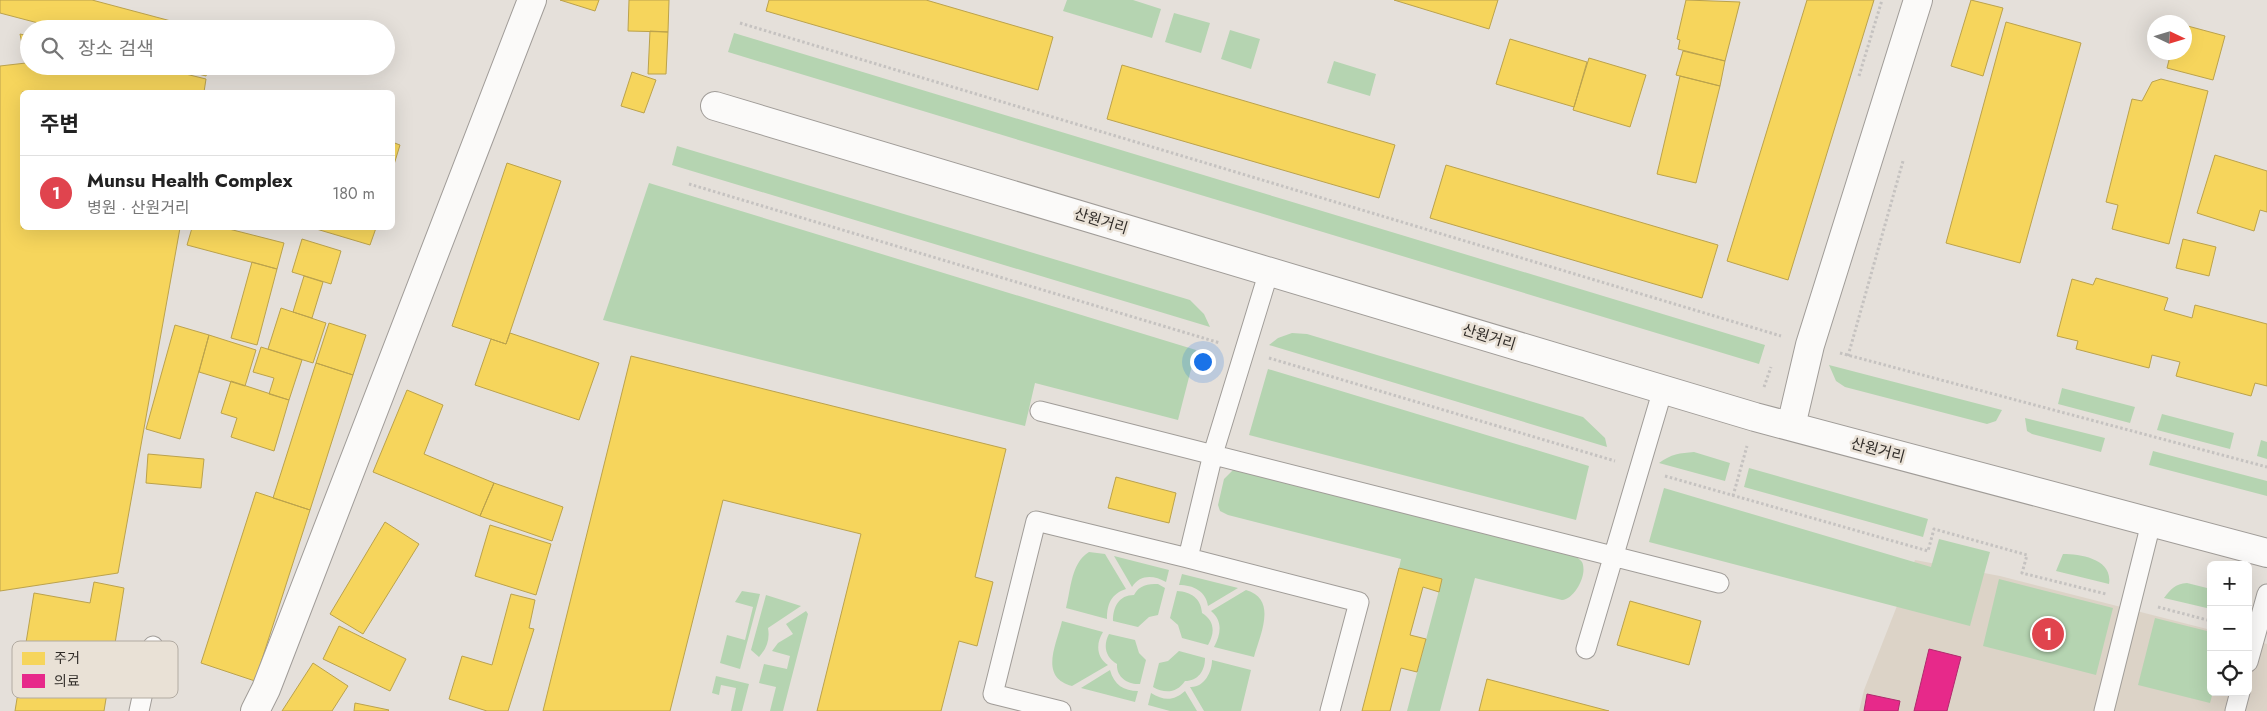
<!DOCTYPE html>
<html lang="ko">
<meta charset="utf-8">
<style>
:root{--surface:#fff;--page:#f6f6f6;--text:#222;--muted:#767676;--line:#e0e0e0;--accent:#ea580c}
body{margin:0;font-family:Jost,"Noto Sans KR",sans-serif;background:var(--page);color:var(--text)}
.controls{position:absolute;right:15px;bottom:15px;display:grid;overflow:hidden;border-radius:8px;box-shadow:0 5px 20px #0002}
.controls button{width:45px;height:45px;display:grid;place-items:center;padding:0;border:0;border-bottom:1px solid var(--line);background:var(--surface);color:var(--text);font:25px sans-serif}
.compass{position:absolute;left:2147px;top:15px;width:45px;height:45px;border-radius:50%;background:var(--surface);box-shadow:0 5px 20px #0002;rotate:94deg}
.you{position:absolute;left:1202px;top:361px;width:18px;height:18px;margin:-12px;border:4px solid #fff;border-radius:50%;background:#1a73e8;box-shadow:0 0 0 8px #1a73e833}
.badge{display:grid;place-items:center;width:32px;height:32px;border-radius:50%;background:var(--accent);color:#fff;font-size:16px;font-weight:700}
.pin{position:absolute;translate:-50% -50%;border:2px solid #fff;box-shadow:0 1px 5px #0006}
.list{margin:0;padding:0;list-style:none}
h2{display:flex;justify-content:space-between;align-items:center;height:65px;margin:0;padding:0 20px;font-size:21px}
h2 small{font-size:16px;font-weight:400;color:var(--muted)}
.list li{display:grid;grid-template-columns:32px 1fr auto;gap:15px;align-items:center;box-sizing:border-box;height:75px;padding:0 20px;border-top:1px solid var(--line)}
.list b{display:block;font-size:19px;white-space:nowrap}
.list p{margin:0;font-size:16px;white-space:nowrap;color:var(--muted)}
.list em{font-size:16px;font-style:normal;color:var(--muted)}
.icon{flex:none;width:28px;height:28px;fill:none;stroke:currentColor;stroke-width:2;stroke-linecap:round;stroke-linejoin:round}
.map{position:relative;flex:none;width:2267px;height:711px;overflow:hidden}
.search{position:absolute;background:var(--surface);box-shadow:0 5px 20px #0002;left:20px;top:20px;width:375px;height:55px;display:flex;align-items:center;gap:12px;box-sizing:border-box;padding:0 18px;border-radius:28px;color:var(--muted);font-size:19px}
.panel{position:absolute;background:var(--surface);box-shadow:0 5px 20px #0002;left:20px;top:90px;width:375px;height:140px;border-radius:8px}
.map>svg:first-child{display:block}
.built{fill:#dcd3c7}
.green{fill:#b5d4b1}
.homes{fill:#f6d55c;stroke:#bba24c}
.health{fill:#e7298a;stroke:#b02a6d}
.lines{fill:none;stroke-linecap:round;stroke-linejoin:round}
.service-casing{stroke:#a09c98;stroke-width:21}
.minor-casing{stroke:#a09c98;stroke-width:30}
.secondary-casing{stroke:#a09c98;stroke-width:30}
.path{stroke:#c5c2c0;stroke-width:3;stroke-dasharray:2.5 2.5;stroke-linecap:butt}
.service{stroke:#fbfaf9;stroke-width:19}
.minor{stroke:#fbfaf9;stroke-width:28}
.secondary{stroke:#fbfaf9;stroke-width:28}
.labels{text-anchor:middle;stroke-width:5;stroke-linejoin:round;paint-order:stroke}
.street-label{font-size:15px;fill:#302c28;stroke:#e9e1d6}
.key{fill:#e9e1d6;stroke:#b2aba2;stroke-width:1}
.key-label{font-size:14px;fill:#302c28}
</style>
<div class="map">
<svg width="2267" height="711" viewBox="0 0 2267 711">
<rect width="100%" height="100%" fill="#e5e0da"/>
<path class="built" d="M 1915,560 L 2000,576 L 2211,630 L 2211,692 L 2248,692 L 2248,639 L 2267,644 L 2267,711 L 1859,711 L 1864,690 Z"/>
<path class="green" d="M 1067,0 L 1133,0 L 1161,9 L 1152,38 L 1063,11 Z
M 1174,13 L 1210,23 L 1201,53 L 1165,42 Z
M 1230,30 L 1260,39 L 1251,69 L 1221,59 Z
M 734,33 L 1765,345 L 1759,364 L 728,52 Z
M 1334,61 L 1376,74 L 1370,96 L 1327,83 Z
M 677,146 L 1190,300 L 1204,314 L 1210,327 L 672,165 Z
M 649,183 L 1196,350 L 1178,420 L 1035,383 L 1025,426 L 603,320 Z
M 1292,333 L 1307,334 L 1583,417 L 1605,438 L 1607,447 L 1269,345 L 1278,338 Z
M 1829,365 L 2002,410 L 1996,421 L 1987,424 L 1845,387 L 1836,381 Z
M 1268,369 L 1589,466 L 1576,520 L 1249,435 Z
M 2062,388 L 2135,407 L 2130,423 L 2058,404 Z
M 2162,414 L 2234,433 L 2230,449 L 2157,430 Z
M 2025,418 L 2105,438 L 2101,452 L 2032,434 L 2027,431 Z
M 2261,440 L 2267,442 L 2267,459 L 2257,456 Z
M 2153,451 L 2267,481 L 2267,496 L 2149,465 Z
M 1694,452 L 1730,463 L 1725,481 L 1659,463 C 1671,454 1680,453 1694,452 Z
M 1749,468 L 1928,519 L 1923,537 L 1744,487 Z
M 1233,470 L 1240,470 L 1573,554 C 1576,557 1580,559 1582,562 C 1588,574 1575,599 1562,600 L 1475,578 L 1440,711 L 1407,711 L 1442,579 L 1399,568 L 1401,559 L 1228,515 L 1220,511 L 1218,505 L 1224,479 Z
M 1664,488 L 1931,567 L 1939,539 L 1990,552 L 1970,626 L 1649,542 Z
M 1089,552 L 1105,554 L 1126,589 C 1111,594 1107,604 1107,619 L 1066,608 C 1071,589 1071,563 1089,552 Z
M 2063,554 C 2081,554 2113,559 2109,584 L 2056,571 Z
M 1114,556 L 1169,570 L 1166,582 C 1154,575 1140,574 1132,587 Z
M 1182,574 L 1238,588 L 1208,606 C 1206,591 1193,585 1179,585 Z
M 1999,579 L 2113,608 L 2096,675 L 1983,646 Z
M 2187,583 L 2211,589 L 2211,609 L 2164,598 C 2171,589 2175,584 2187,583 Z
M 1158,584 L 1165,588 L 1158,615 L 1149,617 L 1138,627 L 1113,621 C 1113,607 1119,595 1134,595 C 1139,585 1148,584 1158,584 Z
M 1246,590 C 1278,599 1260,635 1254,657 L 1214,647 C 1221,634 1223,621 1211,611 Z
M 742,591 L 760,594 L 740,669 L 720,663 L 727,635 L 745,640 L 753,607 L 735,602 Z
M 1177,591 C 1191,592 1201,598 1202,613 C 1215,621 1215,633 1208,645 L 1182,638 L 1178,625 L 1170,618 Z
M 766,595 L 801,606 L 768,628 C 770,639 767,648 759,657 L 751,650 Z
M 806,611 L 808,614 L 783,711 L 770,711 L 776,687 L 759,683 L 764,664 L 787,669 L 790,656 L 772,651 L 778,643 L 793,634 L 786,624 Z
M 2155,618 L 2211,632 L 2211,692 L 2213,692 L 2210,703 L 2138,685 Z
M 1062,621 L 1103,632 C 1096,643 1096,657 1108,665 L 1072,686 C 1039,677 1056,646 1062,621 Z
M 1109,634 L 1135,640 L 1139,653 L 1146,660 L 1140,684 C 1128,685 1116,677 1117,664 C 1105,657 1103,645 1109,634 Z
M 1179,651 L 1205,658 C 1205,671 1198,681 1185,681 C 1177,693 1165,694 1153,687 L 1159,663 L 1168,661 Z
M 1212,660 L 1251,670 L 1241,711 L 1204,711 L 1190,687 C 1204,688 1212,672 1212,660 Z
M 1110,670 C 1114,685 1124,691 1138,691 L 1135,702 L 1081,688 Z
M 716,676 L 749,684 L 742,711 L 731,711 L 736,688 L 721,685 L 719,695 L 712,693 Z
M 1185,691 L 1197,711 L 1170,711 L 1148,705 L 1151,693 C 1164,701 1174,701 1185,691 Z"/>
<path class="homes" d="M 0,0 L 92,0 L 201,29 L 61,29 L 0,13 Z
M 560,0 L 599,0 L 595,11 Z
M 629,0 L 669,0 L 668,32 L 628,31 Z
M 769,0 L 926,0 L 1053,37 L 1038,90 L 766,11 Z
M 1394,0 L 1498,0 L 1489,29 Z
M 1686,0 L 1740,2 L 1725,61 L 1678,49 L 1680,40 L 1677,39 Z
M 1807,0 L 1874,0 L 1788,280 L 1727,261 Z
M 1971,0 L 2003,8 L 1983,76 L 1951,66 Z
M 2006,22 L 2081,43 L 2020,263 L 1946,243 Z
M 2184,25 L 2225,36 L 2213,80 L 2167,68 L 2171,52 L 2184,52 Z
M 650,31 L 668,32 L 666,74 L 648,74 Z
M 20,34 L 29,36 L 29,66 L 153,66 L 206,79 L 204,92 L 22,92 L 22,228 L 180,228 L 118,573 L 0,591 L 0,66 L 26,63 Z
M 1510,39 L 1587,62 L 1574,107 L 1496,84 Z
M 1683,51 L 1725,61 L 1720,86 L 1676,75 Z
M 1589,58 L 1646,75 L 1630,127 L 1573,110 Z
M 1122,65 L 1395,145 L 1379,198 L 1107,119 Z
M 168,66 L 209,66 L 206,76 Z
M 632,72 L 656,80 L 644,113 L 621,106 Z
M 1680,76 L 1720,86 L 1696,183 L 1657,174 Z
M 2161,79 L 2208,91 L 2169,244 L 2112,229 L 2118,205 L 2106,202 L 2132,99 L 2142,101 L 2152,82 Z
M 392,142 L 400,145 L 392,171 Z
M 2215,155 L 2267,171 L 2267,212 L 2260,210 L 2254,231 L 2197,213 Z
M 507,163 L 561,181 L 506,344 L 452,326 Z
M 1446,165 L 1718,245 L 1702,298 L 1430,218 Z
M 192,228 L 225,228 L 284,243 L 277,269 L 187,245 Z
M 313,228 L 376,228 L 370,245 Z
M 302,239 L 341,251 L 331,284 L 292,272 Z
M 2183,239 L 2216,247 L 2209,276 L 2176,268 Z
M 252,262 L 277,269 L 257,345 L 231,338 Z
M 304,276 L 323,282 L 312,318 L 293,312 Z
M 2096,278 L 2168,298 L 2164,310 L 2192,318 L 2195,305 L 2267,324 L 2267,386 L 2255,383 L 2251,396 L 2176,376 L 2180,362 L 2152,355 L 2149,368 L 2076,349 L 2078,341 L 2057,336 L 2072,279 L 2093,285 Z
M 281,308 L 326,323 L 313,363 L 268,349 Z
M 329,323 L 366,335 L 353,375 L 316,363 Z
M 175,325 L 209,335 L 180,439 L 146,429 Z
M 510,333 L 599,363 L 579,420 L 475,385 L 491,339 L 506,344 Z
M 209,335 L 256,350 L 245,386 L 199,372 Z
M 261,347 L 302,360 L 289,400 L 269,394 L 274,378 L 253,372 Z
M 631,356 L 1006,449 L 975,577 L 993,582 L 977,646 L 959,641 L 941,711 L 817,711 L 861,534 L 723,500 L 670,711 L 543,711 Z
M 316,363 L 353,375 L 310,510 L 273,498 Z
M 231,381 L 289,400 L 274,451 L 231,437 L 237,418 L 221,413 Z
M 407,390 L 443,405 L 424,454 L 494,483 L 480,516 L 373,472 Z
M 148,454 L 204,459 L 201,488 L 146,483 Z
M 1116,477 L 1176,493 L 1169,523 L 1108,508 Z
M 494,483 L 563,507 L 552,541 L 480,516 Z
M 256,492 L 310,510 L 255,681 L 201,663 Z
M 385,522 L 419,544 L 363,634 L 330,614 Z
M 490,525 L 551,544 L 536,595 L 475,576 Z
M 1399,568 L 1442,579 L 1439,592 L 1423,587 L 1410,635 L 1426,639 L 1417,672 L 1401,668 L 1390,711 L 1362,711 Z
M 94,582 L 124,588 L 104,711 L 15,711 L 34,593 L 90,603 Z
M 511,594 L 535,600 L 529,628 L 534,629 L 508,711 L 487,711 L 449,699 L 462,656 L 492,665 Z
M 1630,601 L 1701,621 L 1689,665 L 1617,645 Z
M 339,626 L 406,659 L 390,691 L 323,659 Z
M 313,663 L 348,686 L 332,711 L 282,711 Z
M 1487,679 L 1609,711 L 1479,711 Z
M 355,703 L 389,710 L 388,711 L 354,711 Z"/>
<path class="health" d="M 1929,649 L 1961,657 L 1947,711 L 1914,711 Z
M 1867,694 L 1900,701 L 1898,711 L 1864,711 Z"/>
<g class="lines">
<defs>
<path id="service" d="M 1040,411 L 1719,583
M 1188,558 L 1359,602 L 1330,711
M 1586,649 L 1663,389
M 2248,662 L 2267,594
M 139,711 L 153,646
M 1061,711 L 993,694 L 1036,521 L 1188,558 L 1213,454 L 1269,271
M 2104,711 L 2151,523
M 2235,711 L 2240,692"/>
<path id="minor" d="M 255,711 L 266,689 L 532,0"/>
<path id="secondary" d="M 715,106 L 1755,417 L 2267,553
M 1791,426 L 1810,345 L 1918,0"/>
</defs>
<use href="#service" class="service-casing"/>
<use href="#minor" class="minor-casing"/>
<use href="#secondary" class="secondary-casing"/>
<path class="path" d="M 740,23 L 1781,336
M 1859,76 L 1882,0
M 689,184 L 1220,343
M 1840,353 L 2267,467
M 1848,356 L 1903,161
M 1269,358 L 1615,461
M 1764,387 L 1771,367
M 1665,476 L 1928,551 L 1934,529 L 2027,555 L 2022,573 L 2106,594
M 1733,496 L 1747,446
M 2158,607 L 2211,621"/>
<use href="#service" class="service"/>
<use href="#minor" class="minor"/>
<use href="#secondary" class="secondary"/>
</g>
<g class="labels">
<g class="street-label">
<text transform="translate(1101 221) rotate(17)" y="5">산원거리</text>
<text transform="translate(1489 337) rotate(17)" y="5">산원거리</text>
<text transform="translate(1878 450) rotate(15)" y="5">산원거리</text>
</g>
</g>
<rect x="12" y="641" width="166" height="57" rx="8" class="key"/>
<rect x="22" y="652" width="23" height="13" fill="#f6d55c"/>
<rect x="22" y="674" width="23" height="14" fill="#e7298a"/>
<g class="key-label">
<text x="54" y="663">주거</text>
<text x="54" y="686">의료</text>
</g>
</svg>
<div class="controls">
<button>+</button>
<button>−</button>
<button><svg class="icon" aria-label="locate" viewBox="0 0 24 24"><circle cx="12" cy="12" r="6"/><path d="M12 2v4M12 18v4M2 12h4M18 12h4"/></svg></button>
</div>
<svg class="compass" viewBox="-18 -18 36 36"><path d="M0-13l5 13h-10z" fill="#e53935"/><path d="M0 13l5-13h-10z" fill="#767676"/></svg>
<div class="you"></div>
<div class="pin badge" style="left:2048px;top:634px;background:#e0444e">1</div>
<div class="search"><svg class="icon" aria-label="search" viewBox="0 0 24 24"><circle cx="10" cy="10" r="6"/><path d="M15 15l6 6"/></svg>장소 검색</div>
<section class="panel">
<h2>주변<small></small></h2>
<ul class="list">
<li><span class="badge" style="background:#e0444e">1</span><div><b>Munsu Health Complex</b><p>병원 · 산원거리</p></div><em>180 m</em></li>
</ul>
</section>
</div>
